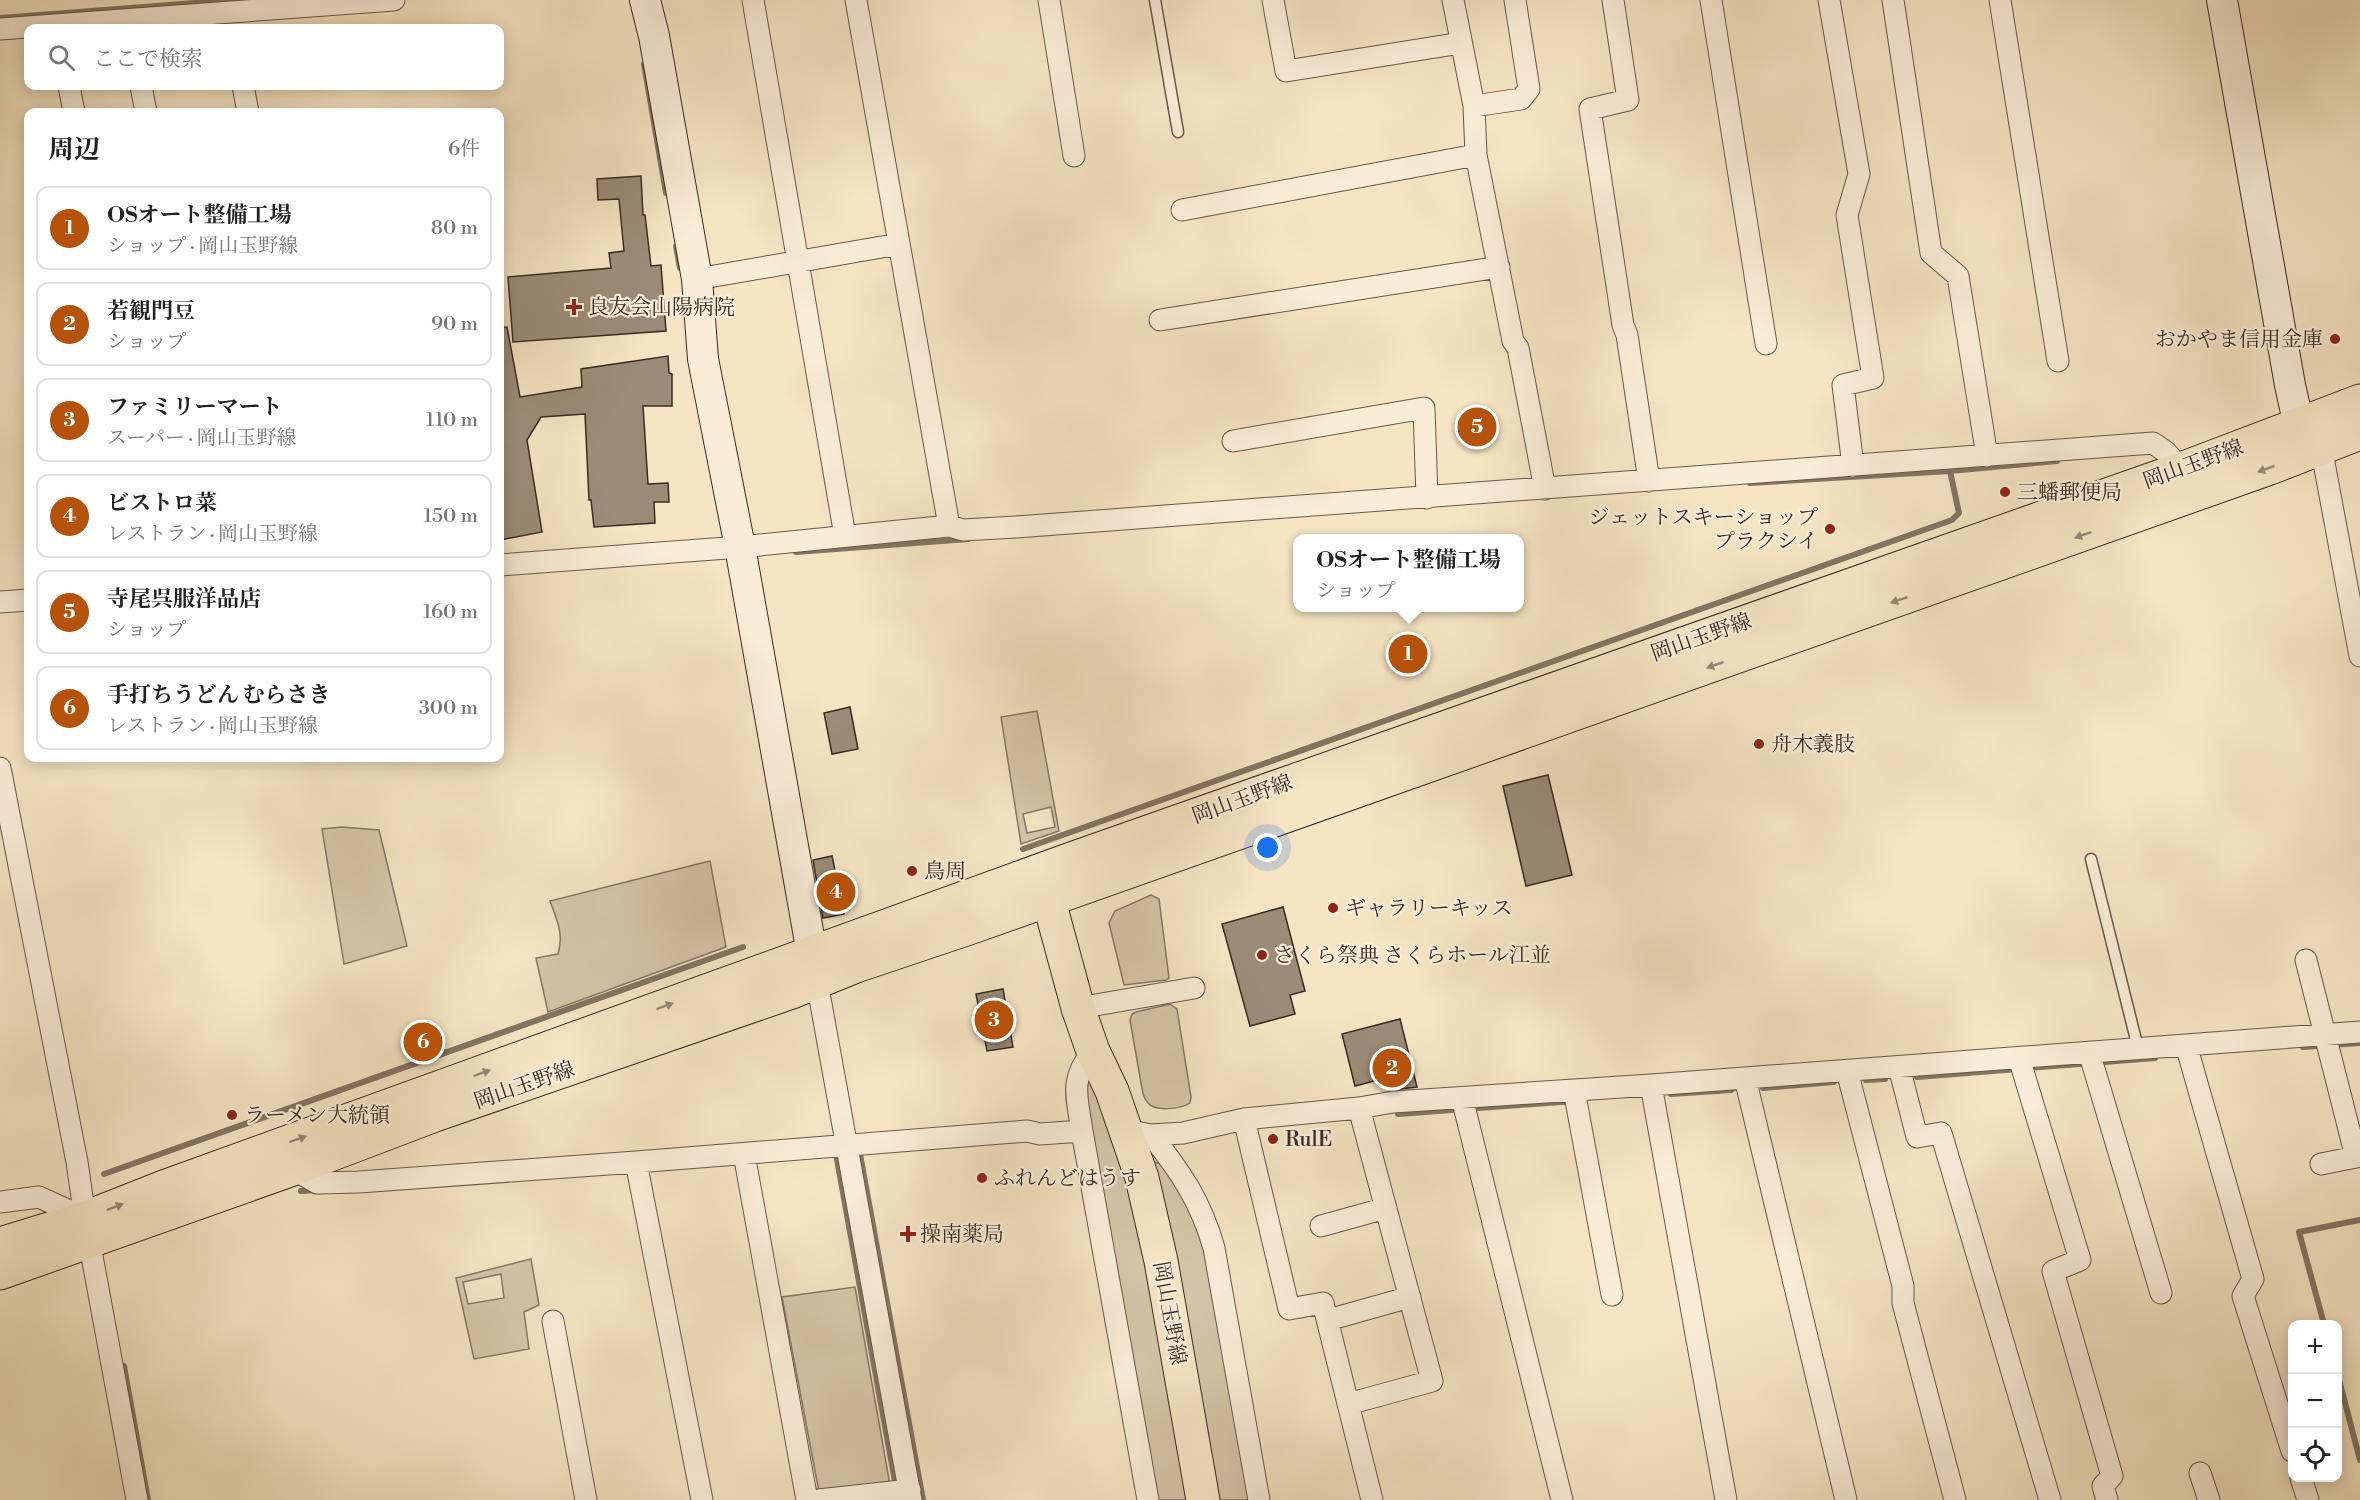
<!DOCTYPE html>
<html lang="ja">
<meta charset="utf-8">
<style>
:root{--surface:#fff;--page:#f6f6f6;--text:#222;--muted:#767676;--line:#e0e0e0;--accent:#b45309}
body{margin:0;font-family:"Libre Bodoni","Noto Serif JP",serif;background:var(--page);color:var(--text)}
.controls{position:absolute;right:18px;bottom:18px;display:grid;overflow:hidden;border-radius:12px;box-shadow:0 3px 15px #0003}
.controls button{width:54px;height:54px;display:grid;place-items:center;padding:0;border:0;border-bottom:2px solid var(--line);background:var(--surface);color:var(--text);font:30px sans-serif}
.you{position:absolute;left:1268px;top:848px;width:21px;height:21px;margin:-15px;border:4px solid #fff;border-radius:50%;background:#1a73e8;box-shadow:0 0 0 9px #1a73e833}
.badge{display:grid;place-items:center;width:39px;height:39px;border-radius:50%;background:var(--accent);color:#fff;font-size:20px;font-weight:700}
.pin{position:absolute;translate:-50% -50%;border:3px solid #fff;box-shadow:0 2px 6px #0006}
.popup{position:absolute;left:1293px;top:534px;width:231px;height:78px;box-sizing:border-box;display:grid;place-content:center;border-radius:12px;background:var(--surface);filter:drop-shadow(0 2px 4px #0005);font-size:20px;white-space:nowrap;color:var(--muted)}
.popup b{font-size:22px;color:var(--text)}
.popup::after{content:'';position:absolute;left:50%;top:100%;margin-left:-12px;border:12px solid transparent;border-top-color:var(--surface)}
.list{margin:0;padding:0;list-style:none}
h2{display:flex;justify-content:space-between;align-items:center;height:78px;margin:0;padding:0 24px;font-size:26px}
h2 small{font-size:20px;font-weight:400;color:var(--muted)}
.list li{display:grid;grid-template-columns:39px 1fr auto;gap:18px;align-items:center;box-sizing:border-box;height:84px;margin:0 12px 12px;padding:0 12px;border:2px solid var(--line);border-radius:12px}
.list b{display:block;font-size:22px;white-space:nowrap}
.list p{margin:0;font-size:20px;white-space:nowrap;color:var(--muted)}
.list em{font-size:20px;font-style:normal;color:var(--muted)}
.icon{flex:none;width:33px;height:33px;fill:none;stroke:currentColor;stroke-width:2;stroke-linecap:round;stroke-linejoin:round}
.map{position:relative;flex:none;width:2360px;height:1500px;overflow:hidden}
.search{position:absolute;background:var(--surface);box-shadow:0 3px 15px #0003;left:24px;top:24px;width:480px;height:66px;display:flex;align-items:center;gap:15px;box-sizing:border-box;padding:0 21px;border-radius:12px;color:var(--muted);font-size:22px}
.panel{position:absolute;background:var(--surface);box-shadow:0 3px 15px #0003;left:24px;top:108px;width:480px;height:654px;border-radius:12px}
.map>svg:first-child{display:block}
.green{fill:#d6c4a8;stroke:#876;stroke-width:1.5;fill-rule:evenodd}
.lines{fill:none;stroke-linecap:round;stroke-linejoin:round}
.stream{stroke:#847463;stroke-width:6}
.building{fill:#9b8b77;stroke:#392a24;stroke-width:1.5}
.lane-casing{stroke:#68584c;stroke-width:13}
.street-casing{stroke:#68584c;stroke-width:23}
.secondary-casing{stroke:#392a24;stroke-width:32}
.primary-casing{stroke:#392a24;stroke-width:35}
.lane{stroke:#f9edd8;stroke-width:10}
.street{stroke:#f9edd8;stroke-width:21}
.secondary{stroke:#f9edd8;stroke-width:30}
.primary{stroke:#f6e4c3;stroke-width:33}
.oneway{fill:#988774}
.poi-dot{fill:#8f2418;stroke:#f9edd8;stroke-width:2}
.labels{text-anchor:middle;stroke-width:4.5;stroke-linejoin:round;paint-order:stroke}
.poi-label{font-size:21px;fill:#392a24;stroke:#f9edd8;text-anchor:start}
.street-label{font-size:21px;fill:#392a24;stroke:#f9edd8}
</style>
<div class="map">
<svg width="2360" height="1500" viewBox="0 0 2360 1500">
<rect width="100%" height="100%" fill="#f6e4c3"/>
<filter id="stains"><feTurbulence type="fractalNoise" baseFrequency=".00333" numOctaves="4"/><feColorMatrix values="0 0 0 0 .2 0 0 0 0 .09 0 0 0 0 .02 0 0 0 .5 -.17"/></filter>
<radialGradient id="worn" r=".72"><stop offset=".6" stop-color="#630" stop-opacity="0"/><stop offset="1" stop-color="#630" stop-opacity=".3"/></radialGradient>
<path class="green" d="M 1037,711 L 1059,831 L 1021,844 L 1001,717 ZM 1051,807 L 1055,827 L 1027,833 L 1023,814 Z
M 342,827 L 379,830 L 407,946 L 344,964 L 322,829 Z
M 710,861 L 726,947 L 548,1012 L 536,958 L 558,954 C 564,934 557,920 550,901 Z
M 1151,895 L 1159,899 L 1169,978 L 1166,980 L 1124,985 L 1109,923 L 1115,911 Z
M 1170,1004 L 1177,1009 L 1191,1097 L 1190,1103 C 1181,1109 1155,1112 1148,1103 C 1145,1100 1144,1097 1143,1094 L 1130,1020 L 1132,1014 L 1136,1012 Z
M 1090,1077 L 1138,1217 L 1191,1500 L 1155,1500 L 1104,1218 L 1084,1079 Z
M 1154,1162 L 1165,1165 L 1195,1217 L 1208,1255 L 1251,1500 L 1216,1500 L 1152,1165 Z
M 531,1259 L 539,1305 L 524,1312 L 529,1349 L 474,1359 L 456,1278 ZM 501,1274 L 504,1298 L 468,1304 L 463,1282 Z
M 855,1287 L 890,1485 L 819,1492 L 782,1297 Z"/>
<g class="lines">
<path class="stream" d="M 0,18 L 234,0
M 644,64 L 666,193
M 676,246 L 680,268
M 1750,483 L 1950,471 L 2057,461
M 796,552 L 968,539
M 1023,849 L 1952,520 L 1959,513 L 1950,471
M 2303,1047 L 2360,1043
M 1917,1077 L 2155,1058
M 1866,1080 L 1885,1079
M 1763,1088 L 1834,1082
M 1671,1094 L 1731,1090
M 1398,1114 L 1574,1101
M 836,1154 L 896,1487
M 860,1154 L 923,1500
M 104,1174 L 743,947
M 301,1191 L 316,1190
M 2324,1324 L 2299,1232 L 2360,1220
M 124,1366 L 148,1500
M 2338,1376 L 2360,1460"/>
</g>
<path class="building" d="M 641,176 L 643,215 L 645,215 L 651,266 L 661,265 L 666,331 L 513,342 L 508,277 L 611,268 L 609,253 L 624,251 L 619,199 L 598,200 L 597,179 Z
M 507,327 L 520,397 L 582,387 L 581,369 L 668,356 L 669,373 L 672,374 L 672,406 L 643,406 L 648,484 L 668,483 L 669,502 L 654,502 L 655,523 L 594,527 L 591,500 L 589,500 L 585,414 L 541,417 L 527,440 L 542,532 L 500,540 L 500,328 Z
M 850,707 L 858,749 L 832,754 L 824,713 Z
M 1548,775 L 1572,875 L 1526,886 L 1503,786 Z
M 832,856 L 844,914 L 823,918 L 813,860 Z
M 1283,907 L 1305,991 L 1290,995 L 1295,1014 L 1250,1026 L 1222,924 Z
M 1003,989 L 1013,1047 L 987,1051 L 976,994 Z
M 1400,1019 L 1417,1087 L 1401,1089 L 1397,1075 L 1355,1086 L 1342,1034 Z"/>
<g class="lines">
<defs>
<path id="lane" d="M 1155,0 L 1178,132
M 2091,859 L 2138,1048"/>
<path id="street" d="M 753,0 L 845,536
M 856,0 L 949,526
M 1049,0 L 1074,156
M 1273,0 L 1286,71 L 1461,43
M 1453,0 L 1474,106 L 1476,155 L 1513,341 L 1518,348 L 1545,489
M 1613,0 L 1628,100 L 1590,109 L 1623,325 L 1627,335 L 1649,481
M 1711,0 L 1766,344
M 1829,0 L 1859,174 L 1847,215 L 1873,378 L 1843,385 L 1853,466
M 1893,0 L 1931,253 L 1958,276 L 1987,456
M 2000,0 L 2058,361
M 0,29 L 394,0
M 69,86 L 74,112
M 141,86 L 146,112
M 243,86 L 248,112
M 1474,106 L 1521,99 L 1529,89 L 1515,0
M 1182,210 L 1476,155
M 697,279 L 899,244
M 1160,320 L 1499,267
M 2319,436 L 2360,656
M 1233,441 L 1424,408 L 1427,498
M 500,565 L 740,547 L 949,526 L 963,530 L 1016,527 L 2153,443 L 2166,452 L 2181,469
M 0,602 L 28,600
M 0,768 L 77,1162 L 85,1218 L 137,1500
M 2306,960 L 2356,1157 L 2321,1164
M 817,982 L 911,1500
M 1078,1008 L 1194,988
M 2186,1045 L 2253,1279 L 2243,1296 L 2292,1451
M 1093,1051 C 1069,1080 1077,1096 1082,1131 L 1148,1500
M 2089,1052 L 2161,1293
M 2019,1058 L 2080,1260 L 2053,1271 L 2112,1476 L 2103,1486 L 2107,1500
M 1899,1067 L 1917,1137 L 1941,1133 L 2050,1500
M 1847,1071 L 1903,1286 L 1903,1303 L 1955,1500
M 1745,1078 L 1846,1500
M 1651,1085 L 1726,1500
M 1574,1090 L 1612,1295
M 1462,1098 L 1562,1500
M 1244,1119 L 1289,1309 L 1323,1303 L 1372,1500
M 1126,1130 L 1151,1135 L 1183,1133 L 1244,1119 L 1359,1108 L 1393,1102 L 1651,1085 L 2360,1032
M 1151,1135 C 1181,1172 1201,1202 1214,1248 L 1259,1500
M 744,1154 L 807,1500
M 636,1162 L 702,1500
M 293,1169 L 317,1183 L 359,1182 L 636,1162 L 1027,1131 L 1040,1134 L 1082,1131
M 0,1202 L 39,1197 L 85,1218
M 1321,1226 L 1386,1208
M 1328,1320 L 1410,1297
M 553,1321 L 586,1500
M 1348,1404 L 1432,1381 L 1359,1108
M 2200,1473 L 2209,1500
M 2301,1478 L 2308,1500
M 819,1500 L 910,1490"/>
<path id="secondary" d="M 645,0 L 654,36 L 697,279 L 703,359 L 740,547 L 816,976
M 2222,0 L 2290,385 L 2304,448"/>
<path id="primary" d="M 1043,879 L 1078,1008 L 1093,1051 L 1112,1091 L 1142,1178 L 1161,1261 L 1203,1500
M 0,1244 L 85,1218 L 161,1188 L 1074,858 L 2181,469 L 2360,401
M 0,1273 L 293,1169 L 435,1115 L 792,992 L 856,966 L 972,927 L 2270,468 L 2360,433"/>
</defs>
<use href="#lane" class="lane-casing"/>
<use href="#street" class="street-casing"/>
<use href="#secondary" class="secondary-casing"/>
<use href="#primary" class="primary-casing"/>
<use href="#lane" class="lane"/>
<use href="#street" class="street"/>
<use href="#secondary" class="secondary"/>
<use href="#primary" class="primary"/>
</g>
<defs><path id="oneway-solid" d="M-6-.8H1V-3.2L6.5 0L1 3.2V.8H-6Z" transform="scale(1.5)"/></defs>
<g class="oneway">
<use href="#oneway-solid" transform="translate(2266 469) rotate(160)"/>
<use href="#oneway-solid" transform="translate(2083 535) rotate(161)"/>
<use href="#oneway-solid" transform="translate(1899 600) rotate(161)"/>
<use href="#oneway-solid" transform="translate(1715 665) rotate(161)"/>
<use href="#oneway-solid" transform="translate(665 1006) rotate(-20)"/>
<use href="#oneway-solid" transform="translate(482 1073) rotate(-20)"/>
<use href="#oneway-solid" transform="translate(298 1139) rotate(-20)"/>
<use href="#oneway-solid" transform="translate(115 1207) rotate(-21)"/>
</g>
<g class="poi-dot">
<path d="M571 298h6v6h6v6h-6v6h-6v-6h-6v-6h6z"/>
<circle cx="2335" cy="339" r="6"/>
<circle cx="2005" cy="492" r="6"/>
<circle cx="1830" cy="529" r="6"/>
<circle cx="1759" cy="744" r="6"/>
<circle cx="912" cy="871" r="6"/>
<circle cx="1333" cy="908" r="6"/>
<circle cx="1262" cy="955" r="6"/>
<circle cx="232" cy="1115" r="6"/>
<circle cx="1273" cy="1139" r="6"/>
<circle cx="982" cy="1178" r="6"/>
<path d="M905 1225h6v6h6v6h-6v6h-6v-6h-6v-6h6z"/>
</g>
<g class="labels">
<g class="poi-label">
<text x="588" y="314">良友会山陽病院</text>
<text x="2323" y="346" text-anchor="end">おかやま信用金庫</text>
<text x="2017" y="499">三蟠郵便局</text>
<text x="1818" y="524" text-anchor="end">ジェットスキーショップ<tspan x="1818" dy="24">プラクシイ</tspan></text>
<text x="1771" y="751">舟木義肢</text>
<text x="924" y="878">鳥周</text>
<text x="1345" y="915">ギャラリーキッス</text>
<text x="1274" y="962">さくら祭典 さくらホール江並</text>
<text x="244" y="1122">ラーメン大統領</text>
<text x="1285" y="1146">RulE</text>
<text x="994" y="1185">ふれんどはうす</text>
<text x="920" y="1241">操南薬局</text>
</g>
<g class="street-label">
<text transform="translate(2193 464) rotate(-20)" y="7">岡山玉野線</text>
<text transform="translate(1701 637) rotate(-19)" y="7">岡山玉野線</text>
<text transform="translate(1242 799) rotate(-20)" y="7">岡山玉野線</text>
<text transform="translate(524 1085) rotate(-19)" y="7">岡山玉野線</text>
<text transform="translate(1170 1313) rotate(80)" y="7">岡山玉野線</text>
</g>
</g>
<rect width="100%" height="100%" filter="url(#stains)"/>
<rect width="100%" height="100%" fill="url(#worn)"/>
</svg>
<div class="controls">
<button>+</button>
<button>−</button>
<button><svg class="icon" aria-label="locate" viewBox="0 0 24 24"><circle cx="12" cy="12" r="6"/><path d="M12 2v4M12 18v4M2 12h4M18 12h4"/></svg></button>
</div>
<div class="you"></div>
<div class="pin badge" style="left:1408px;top:654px">1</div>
<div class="popup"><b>OSオート整備工場</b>ショップ</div>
<div class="pin badge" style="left:1392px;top:1068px">2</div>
<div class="pin badge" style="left:994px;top:1020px">3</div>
<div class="pin badge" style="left:836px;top:892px">4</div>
<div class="pin badge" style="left:1477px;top:427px">5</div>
<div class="pin badge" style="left:423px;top:1042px">6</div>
<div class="search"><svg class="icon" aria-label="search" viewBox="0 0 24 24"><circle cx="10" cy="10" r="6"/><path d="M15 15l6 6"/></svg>ここで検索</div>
<section class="panel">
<h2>周辺<small>6件</small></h2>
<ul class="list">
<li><span class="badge">1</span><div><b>OSオート整備工場</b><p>ショップ · 岡山玉野線</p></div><em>80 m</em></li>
<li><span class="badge">2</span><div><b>若観門豆</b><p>ショップ</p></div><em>90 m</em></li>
<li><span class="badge">3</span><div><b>ファミリーマート</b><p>スーパー · 岡山玉野線</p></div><em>110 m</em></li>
<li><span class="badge">4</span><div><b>ビストロ菜</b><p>レストラン · 岡山玉野線</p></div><em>150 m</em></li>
<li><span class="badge">5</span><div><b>寺尾呉服洋品店</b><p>ショップ</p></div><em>160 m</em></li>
<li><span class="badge">6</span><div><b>手打ちうどん むらさき</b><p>レストラン · 岡山玉野線</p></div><em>300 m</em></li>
</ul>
</section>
</div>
